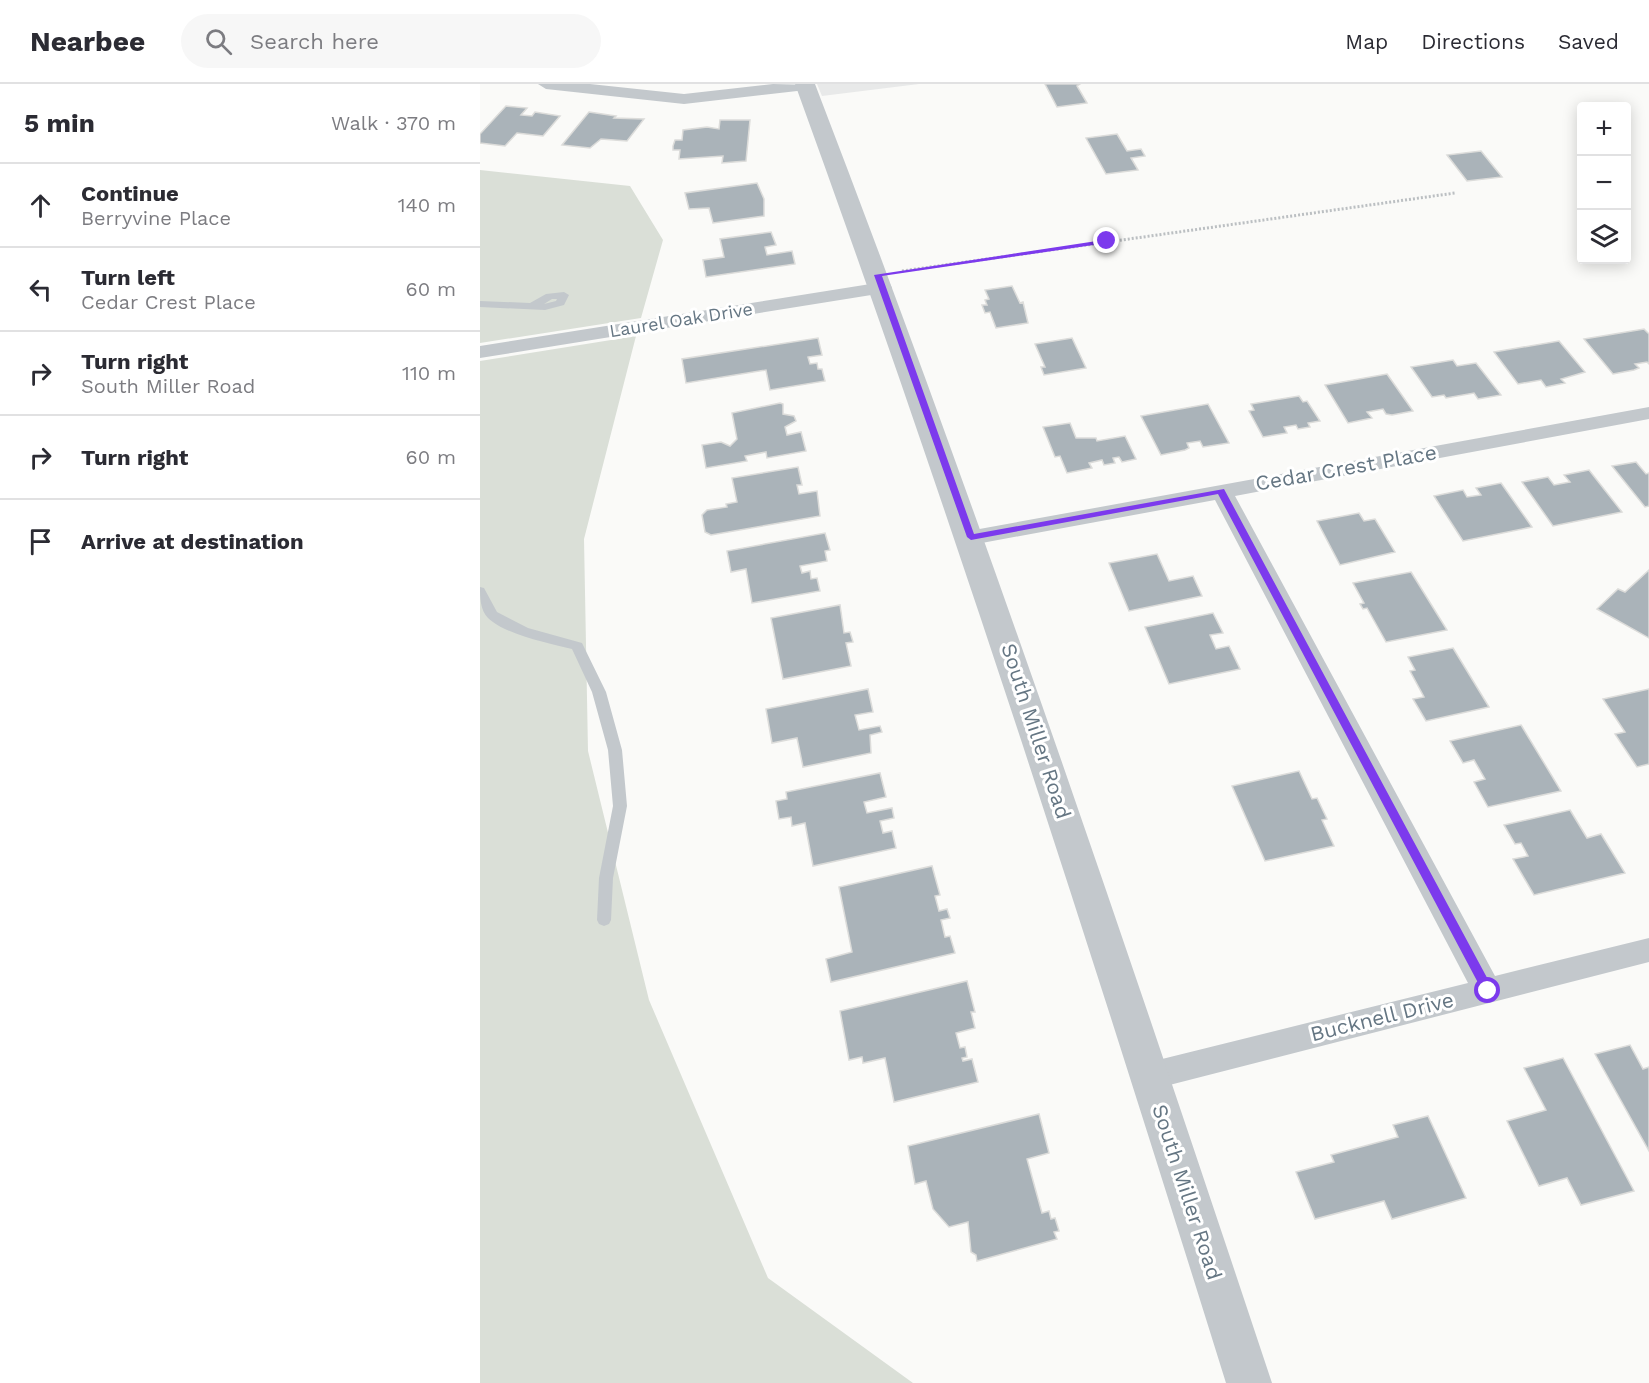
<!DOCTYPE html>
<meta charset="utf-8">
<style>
:root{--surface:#fff;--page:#f7f7f7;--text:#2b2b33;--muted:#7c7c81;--line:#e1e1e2}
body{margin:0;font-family:"Work Sans",sans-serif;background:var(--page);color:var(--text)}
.controls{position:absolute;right:18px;top:18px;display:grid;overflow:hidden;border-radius:6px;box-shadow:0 3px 15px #0003}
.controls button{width:54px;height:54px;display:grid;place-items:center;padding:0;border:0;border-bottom:2px solid var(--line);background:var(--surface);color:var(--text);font:30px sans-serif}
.stop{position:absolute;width:18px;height:18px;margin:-14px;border:4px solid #7c3aed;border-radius:50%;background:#fff}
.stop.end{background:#7c3aed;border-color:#fff;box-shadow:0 2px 6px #0008}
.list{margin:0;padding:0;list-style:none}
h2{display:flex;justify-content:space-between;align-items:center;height:78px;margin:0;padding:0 24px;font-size:26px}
h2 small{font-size:20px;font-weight:400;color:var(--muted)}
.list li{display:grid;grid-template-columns:39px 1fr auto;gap:18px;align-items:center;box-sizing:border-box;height:84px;padding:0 24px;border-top:2px solid var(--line)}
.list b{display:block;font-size:22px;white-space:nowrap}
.list p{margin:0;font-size:20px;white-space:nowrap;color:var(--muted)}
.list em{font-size:20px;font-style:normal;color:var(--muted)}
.icon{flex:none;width:33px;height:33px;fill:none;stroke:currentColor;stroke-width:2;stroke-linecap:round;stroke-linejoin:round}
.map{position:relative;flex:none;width:1169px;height:1299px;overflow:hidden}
header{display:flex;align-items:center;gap:36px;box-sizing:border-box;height:84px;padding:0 30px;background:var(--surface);border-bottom:2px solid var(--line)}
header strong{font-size:28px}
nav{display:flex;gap:33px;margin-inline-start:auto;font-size:21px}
.search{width:420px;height:54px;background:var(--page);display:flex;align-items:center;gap:15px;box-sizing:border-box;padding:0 21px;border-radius:33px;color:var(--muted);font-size:22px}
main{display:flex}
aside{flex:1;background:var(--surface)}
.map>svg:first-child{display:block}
.built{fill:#e8e9e9}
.green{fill:#dadfd7}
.building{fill:#aab3b9;stroke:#dcdcda;stroke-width:1.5}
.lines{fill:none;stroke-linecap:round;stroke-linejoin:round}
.path{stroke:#bbbfc2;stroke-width:3;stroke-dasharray:2 2;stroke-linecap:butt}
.service{fill:#c3c8cc;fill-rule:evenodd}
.minor{fill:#c3c8cc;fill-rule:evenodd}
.tertiary{fill:#c3c8cc;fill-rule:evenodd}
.route{fill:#7c3aed}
.labels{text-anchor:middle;stroke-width:6;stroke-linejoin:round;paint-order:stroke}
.far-street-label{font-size:18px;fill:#657683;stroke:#fff}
.street-label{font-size:21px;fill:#657683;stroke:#fff}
</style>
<header>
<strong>Nearbee</strong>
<div class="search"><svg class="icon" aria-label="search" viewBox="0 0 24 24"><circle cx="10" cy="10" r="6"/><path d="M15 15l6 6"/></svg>Search here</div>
<nav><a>Map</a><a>Directions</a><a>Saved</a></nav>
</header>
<main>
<aside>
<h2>5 min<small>Walk · 370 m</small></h2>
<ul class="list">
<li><svg class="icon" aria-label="ahead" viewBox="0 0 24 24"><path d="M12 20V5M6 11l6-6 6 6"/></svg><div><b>Continue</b><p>Berryvine Place</p></div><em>140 m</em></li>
<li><svg class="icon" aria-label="left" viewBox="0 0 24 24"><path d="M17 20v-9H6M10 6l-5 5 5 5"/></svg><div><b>Turn left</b><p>Cedar Crest Place</p></div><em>60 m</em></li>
<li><svg class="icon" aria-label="right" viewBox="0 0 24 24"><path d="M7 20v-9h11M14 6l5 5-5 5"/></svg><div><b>Turn right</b><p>South Miller Road</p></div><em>110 m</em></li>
<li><svg class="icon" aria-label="right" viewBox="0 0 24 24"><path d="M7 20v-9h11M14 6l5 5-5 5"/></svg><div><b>Turn right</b></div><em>60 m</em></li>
<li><svg class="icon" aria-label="arrive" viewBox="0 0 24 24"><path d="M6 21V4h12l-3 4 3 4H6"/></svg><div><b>Arrive at destination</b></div></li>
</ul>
</aside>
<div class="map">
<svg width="1169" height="1299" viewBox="0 0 1169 1299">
<rect width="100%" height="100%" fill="#fafaf8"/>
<path class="built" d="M 337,0 L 439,0 L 342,12 Z"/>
<path class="green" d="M 0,86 L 150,102 L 183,156 L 161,234 L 0,259 Z
M 156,252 L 104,455 L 108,667 L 169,916 L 288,1194 L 433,1299 L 0,1299 L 0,277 Z"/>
<path class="building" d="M 565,0 L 600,0 L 597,2 L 607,19 L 577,23 Z
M 26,22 L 47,24 L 41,31 L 52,32 L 55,28 L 80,32 L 63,52 L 37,49 L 25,62 L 0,59 L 0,50 Z
M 109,28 L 136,32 L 134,34 L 164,35 L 147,57 L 121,55 L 110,64 L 82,61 Z
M 240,36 L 270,36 L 266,77 L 242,79 L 243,72 L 199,75 L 200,66 L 193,66 L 193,62 L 195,56 L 202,56 L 203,46 L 227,43 L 239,45 Z
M 637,50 L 647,67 L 661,65 L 665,72 L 651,74 L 658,86 L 626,90 L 606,54 Z
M 1001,67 L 1022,93 L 987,97 L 967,71 Z
M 277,99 L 284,115 L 284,132 L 233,139 L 229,124 L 209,125 L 205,109 Z
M 291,148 L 296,161 L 285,163 L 287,171 L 312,167 L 315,180 L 226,193 L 223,176 L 244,173 L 240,155 Z
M 532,202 L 540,219 L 543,218 L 548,239 L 516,244 L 510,228 L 505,229 L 502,221 L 507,221 L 505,216 L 509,215 L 505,206 Z
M 1164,245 L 1169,250 L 1169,280 L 1167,278 L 1155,280 L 1159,284 L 1154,286 L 1133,290 L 1104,255 Z
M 338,254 L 342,271 L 328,273 L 330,280 L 337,279 L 338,285 L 342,285 L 345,297 L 290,306 L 286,286 L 206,299 L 202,275 Z
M 592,254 L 606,284 L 564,291 L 561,283 L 565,283 L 555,260 Z
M 1079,257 L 1105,288 L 1081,295 L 1085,299 L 1066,303 L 1061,296 L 1038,300 L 1014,268 Z
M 973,276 L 977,282 L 996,279 L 1021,311 L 998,315 L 994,309 L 966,314 L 964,311 L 952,313 L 931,283 Z
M 907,290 L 933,327 L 912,331 L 906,330 L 903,325 L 887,328 L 892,334 L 868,339 L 845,301 Z
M 819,312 L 823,318 L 827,317 L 840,337 L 828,339 L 830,343 L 818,345 L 816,341 L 804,343 L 807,349 L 783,353 L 769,327 L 774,326 L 771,320 Z
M 300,319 L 303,320 L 303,330 L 314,332 L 316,337 L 305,343 L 307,351 L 321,348 L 326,367 L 287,374 L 286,368 L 265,372 L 267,377 L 226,384 L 222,361 L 241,358 L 250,362 L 257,355 L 252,329 Z
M 728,320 L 749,359 L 723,363 L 720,357 L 707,359 L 709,364 L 705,366 L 681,371 L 661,332 Z
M 590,339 L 596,354 L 616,354 L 617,357 L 645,352 L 656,375 L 642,378 L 639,373 L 633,374 L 635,379 L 624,381 L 622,376 L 609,379 L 612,384 L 587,389 L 580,372 L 575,373 L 563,343 Z
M 1156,378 L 1166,390 L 1169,389 L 1169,422 L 1165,423 L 1132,382 Z
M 318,383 L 322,401 L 317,401 L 319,410 L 337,407 L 340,432 L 231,451 L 225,448 L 222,431 L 227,426 L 247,423 L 246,420 L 257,418 L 252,394 Z
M 1109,386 L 1142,428 L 1073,442 L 1042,398 L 1068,393 L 1074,401 L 1090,398 L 1084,391 Z
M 1021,399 L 1052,443 L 983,457 L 954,412 L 983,406 L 987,413 L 1001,411 L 996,404 Z
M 879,429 L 884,437 L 895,435 L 915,468 L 860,481 L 837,437 Z
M 345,449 L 350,466 L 345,467 L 347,477 L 320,482 L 322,489 L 330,487 L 331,495 L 337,494 L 340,507 L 272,519 L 266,485 L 251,488 L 247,467 Z
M 677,470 L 689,497 L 713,492 L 722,512 L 649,527 L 629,479 Z
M 1169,486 L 1169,554 L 1117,525 L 1138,505 L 1145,508 Z
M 931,488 L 967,546 L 906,558 L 887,524 L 883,525 L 880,520 L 884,519 L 873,499 Z
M 360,521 L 364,549 L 370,548 L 373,558 L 366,559 L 371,582 L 303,595 L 291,534 Z
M 733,529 L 743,549 L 730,551 L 736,565 L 749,562 L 760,585 L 689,600 L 665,543 Z
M 973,564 L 1009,623 L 946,637 L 933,615 L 944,613 L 930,587 L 935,586 L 928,573 Z
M 388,605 L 393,628 L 375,631 L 379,646 L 400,642 L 402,648 L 390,651 L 391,669 L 323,683 L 317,654 L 292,659 L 286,625 Z
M 1169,605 L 1169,680 L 1157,683 L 1135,650 L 1145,648 L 1123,615 Z
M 1041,641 L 1081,707 L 1008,723 L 994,698 L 1005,695 L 994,676 L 983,679 L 970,657 Z
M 819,687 L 832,715 L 837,714 L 847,735 L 842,736 L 854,762 L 785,777 L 752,702 Z
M 400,689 L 406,713 L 384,718 L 387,729 L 412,724 L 414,734 L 400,737 L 403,749 L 412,747 L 416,764 L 333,782 L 325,739 L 312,742 L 311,733 L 299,735 L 296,717 L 307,715 L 306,708 Z
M 1090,726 L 1107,754 L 1121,750 L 1145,789 L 1054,811 L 1033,775 L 1048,772 L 1041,759 L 1035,760 L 1024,741 Z
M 452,782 L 460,811 L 455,812 L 459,827 L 467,825 L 470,834 L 461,836 L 465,853 L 470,852 L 475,869 L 351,898 L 346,875 L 372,868 L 359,803 Z
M 487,897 L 495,928 L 491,928 L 495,944 L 476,949 L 480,964 L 485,963 L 487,973 L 482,974 L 483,977 L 492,975 L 498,998 L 414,1018 L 405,974 L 383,979 L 382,973 L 369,976 L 360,927 Z
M 1150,961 L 1163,985 L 1169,983 L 1169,1067 L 1115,970 Z
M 1083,974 L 1154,1107 L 1101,1121 L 1087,1094 L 1059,1102 L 1027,1037 L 1066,1026 L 1044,984 Z
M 559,1030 L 569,1069 L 547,1075 L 562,1129 L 569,1127 L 571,1135 L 575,1134 L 579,1147 L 574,1148 L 577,1155 L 497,1177 L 496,1171 L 491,1168 L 488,1138 L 469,1143 L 453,1125 L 446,1097 L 435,1100 L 428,1062 Z
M 948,1032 L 986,1114 L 912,1135 L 904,1117 L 835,1135 L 816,1088 L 854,1078 L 851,1071 L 918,1053 L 913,1041 Z"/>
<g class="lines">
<path class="path" d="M 422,187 L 975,109"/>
<path class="service" d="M 84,208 L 89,211 L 84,221 L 65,226 L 0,223 L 0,217 L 50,219 L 66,210 ZM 72,215 L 77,215 L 76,217 L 64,220 Z
M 0,503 L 4,504 L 17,528 L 48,544 L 102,559 L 126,608 L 142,666 L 147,722 L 133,794 L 131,836 L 129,840 L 124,842 L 119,840 L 117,836 L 119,794 L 133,722 L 128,666 L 112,608 L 92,565 C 70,560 24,550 8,534 C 0,526 0,513 0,503 Z"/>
<path class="minor" d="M 58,0 L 110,0 L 204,10 L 293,0 L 334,1 L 326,6 L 204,20 L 66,5 Z
M 403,198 L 410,200 L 412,204 L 410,208 L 0,274 L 0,262 Z
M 1169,323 L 1169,335 L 755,412 L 1015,892 L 1169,854 L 1169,878 L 670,1006 L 659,1002 L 655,992 L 659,982 L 670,978 L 988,899 L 735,416 L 491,461 L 483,458 L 480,453 L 483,448 Z"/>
<path class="tertiary" d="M 315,0 L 335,0 C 500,429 647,863 792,1299 L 746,1299 C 610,863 471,429 315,0 Z"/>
</g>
<path class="route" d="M 630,155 L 627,159 L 402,192 L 494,450 L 744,405 L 1012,903 L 1012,910 L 1004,910 L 738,410 L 491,456 L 487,453 L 394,191 Z"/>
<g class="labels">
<g class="far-street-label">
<text transform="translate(201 236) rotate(-9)" y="6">Laurel Oak Drive</text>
</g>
<g class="street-label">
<text transform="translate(866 384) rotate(-10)" y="7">Cedar Crest Place</text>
<text transform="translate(556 647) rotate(72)" y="7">South Miller Road</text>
<text transform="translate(902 933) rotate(-14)" y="7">Bucknell Drive</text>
<text transform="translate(707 1108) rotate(72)" y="7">South Miller Road</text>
</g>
</g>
</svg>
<div class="controls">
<button>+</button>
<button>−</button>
<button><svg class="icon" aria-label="layers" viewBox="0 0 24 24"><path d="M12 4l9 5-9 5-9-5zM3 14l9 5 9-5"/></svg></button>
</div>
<div class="stop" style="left:1008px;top:907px"></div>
<div class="stop end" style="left:627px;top:157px"></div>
</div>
</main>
